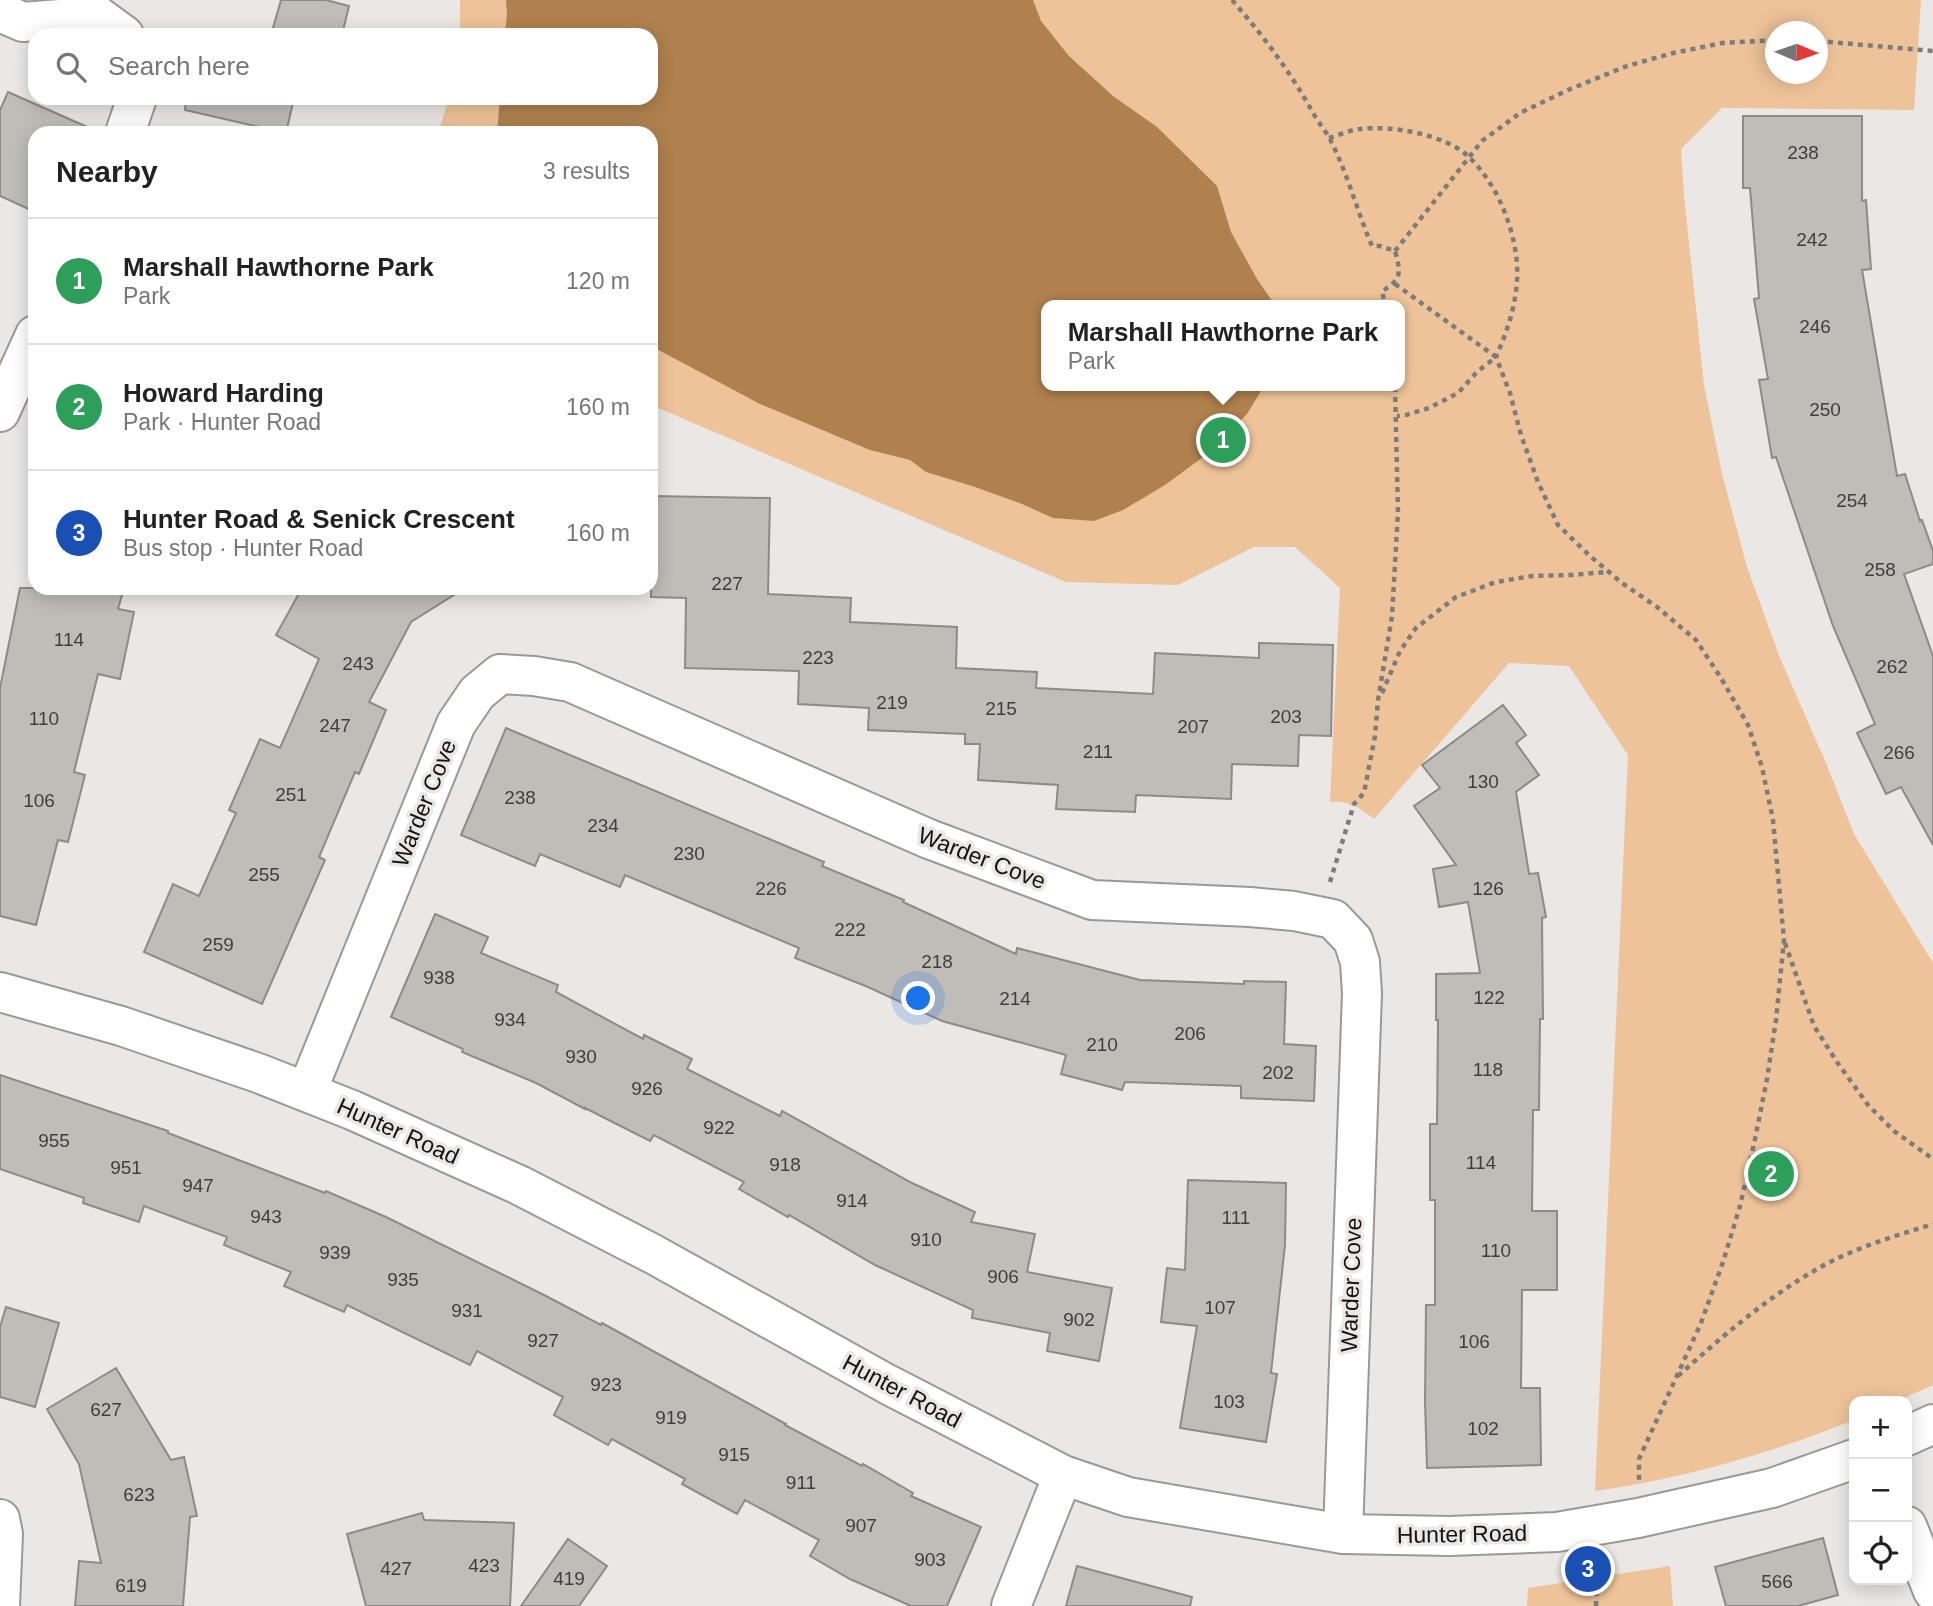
<!DOCTYPE html>
<meta charset="utf-8">
<style>
:root{--surface:#fff;--page:#f6f6f6;--text:#222;--muted:#767676;--line:#e0e0e0;--accent:#ea580c}
body{margin:0;font-family:Arial,sans-serif;background:var(--page);color:var(--text)}
.controls{position:absolute;right:21px;bottom:21px;display:grid;overflow:hidden;border-radius:14px;box-shadow:0 4px 18px #0003}
.controls button{width:63px;height:63px;display:grid;place-items:center;padding:0;border:0;border-bottom:2px solid var(--line);background:var(--surface);color:var(--text);font:35px sans-serif}
.compass{position:absolute;left:1765px;top:21px;width:63px;height:63px;border-radius:50%;background:var(--surface);box-shadow:0 4px 18px #0003;rotate:92deg}
.you{position:absolute;left:919px;top:999px;width:24px;height:24px;margin:-18px;border:5px solid #fff;border-radius:50%;background:#1a73e8;box-shadow:0 0 0 10px #1a73e833}
.badge{display:grid;place-items:center;width:46px;height:46px;border-radius:50%;background:var(--accent);color:#fff;font-size:23px;font-weight:700}
.pin{position:absolute;translate:-50% -50%;border:4px solid #fff;box-shadow:0 2px 7px #0006}
.popup{position:absolute;left:1041px;top:300px;width:364px;height:91px;box-sizing:border-box;display:grid;place-content:center;border-radius:14px;background:var(--surface);filter:drop-shadow(0 2px 5px #0005);font-size:23px;white-space:nowrap;color:var(--muted)}
.popup b{font-size:26px;color:var(--text)}
.popup::after{content:'';position:absolute;left:50%;top:100%;margin-left:-14px;border:14px solid transparent;border-top-color:var(--surface)}
.list{margin:0;padding:0;list-style:none}
h2{display:flex;justify-content:space-between;align-items:center;height:91px;margin:0;padding:0 28px;font-size:30px}
h2 small{font-size:23px;font-weight:400;color:var(--muted)}
.list li{display:grid;grid-template-columns:46px 1fr auto;gap:21px;align-items:center;box-sizing:border-box;height:126px;padding:0 28px;border-top:2px solid var(--line)}
.list b{display:block;font-size:26px;white-space:nowrap}
.list p{margin:0;font-size:23px;white-space:nowrap;color:var(--muted)}
.list em{font-size:23px;font-style:normal;color:var(--muted)}
.icon{flex:none;width:38px;height:38px;fill:none;stroke:currentColor;stroke-width:2;stroke-linecap:round;stroke-linejoin:round}
.map{position:relative;flex:none;width:1933px;height:1606px;overflow:hidden}
.search{position:absolute;background:var(--surface);box-shadow:0 4px 18px #0003;left:28px;top:28px;width:630px;height:77px;display:flex;align-items:center;gap:18px;box-sizing:border-box;padding:0 24px;border-radius:21px;color:var(--muted);font-size:26px}
.panel{position:absolute;background:var(--surface);box-shadow:0 4px 18px #0003;left:28px;top:126px;width:630px;height:469px;border-radius:21px}
.map>svg:first-child{display:block}
.green{fill:#eec399;fill-rule:evenodd}
.water{fill:#b0814e}
.building{fill:#c0bdb9;stroke:#8e8a87;stroke-width:2}
.lines{fill:none;stroke-linecap:round;stroke-linejoin:round}
.minor-casing{stroke:#9c9895;stroke-width:42}
.path{stroke:#7e7c79;stroke-width:4.5;stroke-dasharray:5 5;stroke-linecap:butt}
.minor{stroke:#fff;stroke-width:38}
.labels{text-anchor:middle;stroke-width:7;stroke-linejoin:round;paint-order:stroke}
.number-label{font-size:19px;fill:#403e3c}
.street-label{font-size:23px;fill:#151412;stroke:#ebe7e4}
</style>
<div class="map">
<svg width="1933" height="1606" viewBox="0 0 1933 1606">
<rect width="100%" height="100%" fill="#ebe7e4"/>
<path class="green" d="M 460,0 L 1921,0 L 1914,110 L 1722,108 L 1681,149 L 1684,195 L 1704,385 L 1722,474 L 1747,567 L 1780,658 L 1826,763 L 1854,834 L 1933,963 L 1933,1385 L 1897,1401 L 1854,1401 L 1854,1420 C 1771,1453 1684,1479 1595,1491 L 1628,755 L 1569,666 L 1509,663 L 1374,819 C 1361,808 1348,800 1330,802 L 1340,588 L 1295,547 L 1254,547 L 1178,585 L 1066,582 L 651,405 L 651,133 L 438,133 L 449,98 L 651,98 L 651,35 L 460,35 ZM 1776,32 L 1818,32 L 1818,74 L 1776,74 ZM 1046,305 L 1400,305 L 1400,386 L 1046,386 Z
M 1670,1566 L 1673,1606 L 1527,1606 L 1528,1588 Z"/>
<path class="water" d="M 506,0 L 1033,0 L 1041,21 L 1069,56 L 1113,96 L 1157,127 L 1217,186 L 1231,232 L 1257,279 L 1275,305 L 1046,305 L 1046,386 L 1264,386 L 1247,414 L 1210,452 L 1165,485 L 1123,510 L 1094,521 L 1053,518 L 1022,504 L 972,486 L 926,472 L 910,460 L 870,450 L 760,404 L 651,346 L 651,133 L 497,133 L 500,98 L 651,98 L 651,35 L 505,35 L 507,14 Z"/>
<path class="building" d="M 281,0 L 326,0 L 349,6 L 342,35 L 271,35 Z
M 8,92 L 101,133 L 35,133 L 35,212 L 0,196 L 0,110 Z
M 186,98 L 294,98 L 286,133 L 185,110 Z
M 1743,116 L 1862,116 L 1862,201 L 1866,200 L 1871,269 L 1862,270 L 1897,476 L 1905,474 L 1920,521 L 1922,520 L 1933,551 L 1933,564 L 1904,574 L 1933,656 L 1933,845 L 1901,787 L 1886,794 L 1857,733 L 1875,724 L 1833,626 L 1776,457 L 1772,458 L 1759,380 L 1768,379 L 1754,299 L 1759,298 L 1750,188 L 1743,188 Z
M 651,496 L 770,498 L 768,594 L 851,598 L 850,622 L 957,627 L 956,668 L 1037,672 L 1036,688 L 1153,694 L 1155,653 L 1259,658 L 1259,643 L 1333,645 L 1331,736 L 1299,735 L 1298,766 L 1232,764 L 1231,799 L 1136,795 L 1135,812 L 1056,809 L 1058,785 L 978,780 L 980,744 L 965,744 L 965,734 L 868,730 L 869,708 L 798,704 L 799,671 L 685,668 L 686,598 L 651,597 Z
M 20,588 L 124,588 L 118,609 L 134,612 L 120,679 L 98,674 L 74,772 L 85,775 L 68,842 L 58,840 L 36,925 L 0,916 L 0,688 Z
M 302,588 L 465,588 L 411,622 L 369,702 L 386,710 L 359,774 L 355,772 L 319,857 L 325,860 L 262,1004 L 144,952 L 173,884 L 199,896 L 236,813 L 229,810 L 260,739 L 280,748 L 319,659 L 276,635 Z
M 1503,705 L 1526,735 L 1516,743 L 1539,775 L 1516,792 L 1529,874 L 1538,873 L 1546,917 L 1542,918 L 1543,1019 L 1540,1019 L 1539,1110 L 1533,1110 L 1532,1211 L 1557,1211 L 1557,1290 L 1522,1290 L 1521,1388 L 1540,1388 L 1541,1465 L 1427,1468 L 1425,1401 L 1426,1305 L 1435,1305 L 1435,1200 L 1430,1200 L 1430,1124 L 1437,1124 L 1438,1020 L 1436,1020 L 1436,974 L 1480,973 L 1468,902 L 1439,907 L 1433,869 L 1456,865 L 1414,806 L 1440,788 L 1422,765 Z
M 506,728 L 824,862 L 822,866 L 904,900 L 903,902 L 1016,954 L 1017,948 L 1140,980 L 1244,984 L 1244,981 L 1286,982 L 1284,1044 L 1316,1046 L 1314,1101 L 1241,1098 L 1241,1086 L 1125,1082 L 1122,1090 L 1061,1074 L 1066,1055 L 942,1021 L 868,987 L 795,958 L 799,948 L 625,875 L 620,887 L 540,854 L 535,866 L 461,835 Z
M 435,914 L 488,937 L 481,953 L 558,985 L 556,992 L 643,1039 L 644,1035 L 692,1059 L 687,1069 L 780,1116 L 782,1111 L 912,1183 L 975,1212 L 971,1222 L 1035,1234 L 1027,1272 L 1112,1288 L 1099,1361 L 1047,1351 L 1050,1333 L 972,1318 L 973,1310 L 875,1265 L 789,1215 L 788,1217 L 739,1189 L 744,1182 L 654,1135 L 650,1141 L 585,1108 L 585,1109 L 536,1083 L 462,1052 L 463,1049 L 391,1017 Z
M 0,1075 L 168,1131 L 168,1133 L 325,1193 L 326,1191 L 386,1217 L 546,1296 L 601,1325 L 602,1323 L 786,1424 L 785,1425 L 862,1466 L 863,1464 L 913,1493 L 911,1496 L 981,1527 L 947,1606 L 911,1606 L 850,1579 L 810,1556 L 819,1540 L 745,1500 L 737,1514 L 682,1484 L 685,1479 L 612,1439 L 608,1445 L 554,1415 L 563,1397 L 477,1351 L 470,1365 L 347,1305 L 344,1312 L 284,1286 L 291,1272 L 224,1245 L 227,1237 L 144,1206 L 139,1222 L 83,1203 L 84,1198 L 0,1169 Z
M 1188,1180 L 1286,1183 L 1285,1245 L 1271,1373 L 1277,1374 L 1266,1442 L 1180,1428 L 1197,1326 L 1161,1322 L 1167,1268 L 1185,1270 Z
M 6,1307 L 59,1323 L 35,1407 L 0,1397 L 0,1327 Z
M 116,1368 L 171,1460 L 184,1457 L 197,1516 L 190,1517 L 183,1606 L 75,1606 L 79,1561 L 101,1563 L 79,1464 L 47,1409 Z
M 422,1513 L 424,1520 L 514,1523 L 510,1606 L 366,1606 L 347,1534 Z
M 1823,1538 L 1838,1595 L 1798,1606 L 1726,1606 L 1715,1567 Z
M 568,1539 L 607,1566 L 579,1606 L 521,1606 Z
M 1077,1566 L 1192,1597 L 1190,1606 L 1066,1606 Z"/>
<g class="lines">
<defs>
<path id="minor" d="M 0,12 L 23,22 L 98,16 L 124,35
M 125,133 L 137,98
M 0,412 L 35,335
M 0,992 L 121,1026 L 258,1073 L 352,1110 L 519,1185 L 653,1254 L 887,1384 L 1063,1475 L 1128,1497 L 1343,1534 L 1449,1536 L 1557,1532 L 1638,1518 L 1772,1488 L 1854,1459
M 307,1091 L 456,724 L 477,693 L 500,674 L 534,676 L 570,682 L 929,839 L 1092,900 L 1250,907 L 1294,911 L 1333,919 L 1353,940 L 1360,962 L 1362,993 L 1343,1534
M 1907,1436 L 1933,1424
M 0,1519 L 3,1534 L 0,1606
M 1907,1526 L 1933,1591
M 1011,1606 L 1063,1475"/>
</defs>
<use href="#minor" class="minor-casing"/>
<path class="path" d="M 1232,0 C 1266,39 1291,73 1316,118 C 1321,126 1327,133 1331,141 C 1348,175 1357,211 1372,246 L 1380,246 L 1395,251 C 1401,272 1402,280 1382,291 L 1385,305
M 1818,41 L 1933,51
M 1329,138 C 1339,135 1350,130 1360,129 C 1392,125 1449,135 1471,159 C 1484,172 1496,191 1503,208 C 1514,235 1520,262 1516,291 C 1513,315 1505,336 1496,357 L 1510,393 L 1521,435 L 1538,482 L 1558,525 L 1590,556 L 1622,583 L 1657,607 L 1696,640 L 1721,678 L 1748,725 L 1762,767 L 1773,820 L 1784,940 L 1776,1020 L 1767,1079 L 1755,1139 L 1740,1206 L 1723,1262 L 1701,1323 L 1639,1459 L 1639,1482
M 1395,251 L 1482,141 L 1520,113 L 1568,90 L 1627,66 L 1673,53 L 1722,43 L 1776,40
M 1395,284 L 1496,357 L 1477,372 L 1458,393 L 1429,408 L 1406,415 L 1397,416
M 1382,693 L 1400,651 L 1416,628 L 1456,597 L 1496,582 L 1532,576 L 1570,575 L 1607,572
M 1330,882 L 1354,804 L 1364,793 L 1375,736 L 1378,700 L 1392,616 L 1398,512 L 1395,386
M 1785,943 L 1814,1026 L 1837,1062 L 1868,1105 L 1894,1131 L 1933,1159
M 1678,1376 C 1725,1334 1772,1293 1828,1263 C 1861,1246 1898,1235 1933,1224
M 1596,1606 L 1598,1561"/>
<use href="#minor" class="minor"/>
</g>
<g class="labels">
<g class="number-label">
<text x="1803" y="159">238</text>
<text x="1812" y="246">242</text>
<text x="1815" y="333">246</text>
<text x="1825" y="416">250</text>
<text x="1852" y="507">254</text>
<text x="1880" y="576">258</text>
<text x="727" y="590">227</text>
<text x="69" y="646">114</text>
<text x="818" y="664">223</text>
<text x="358" y="670">243</text>
<text x="1892" y="673">262</text>
<text x="892" y="709">219</text>
<text x="1001" y="715">215</text>
<text x="1286" y="723">203</text>
<text x="44" y="725">110</text>
<text x="335" y="732">247</text>
<text x="1193" y="733">207</text>
<text x="1098" y="758">211</text>
<text x="1899" y="759">266</text>
<text x="1483" y="788">130</text>
<text x="291" y="801">251</text>
<text x="520" y="804">238</text>
<text x="39" y="807">106</text>
<text x="603" y="832">234</text>
<text x="689" y="860">230</text>
<text x="264" y="881">255</text>
<text x="771" y="895">226</text>
<text x="1488" y="895">126</text>
<text x="850" y="936">222</text>
<text x="218" y="951">259</text>
<text x="937" y="968">218</text>
<text x="439" y="984">938</text>
<text x="1489" y="1004">122</text>
<text x="1015" y="1005">214</text>
<text x="510" y="1026">934</text>
<text x="1190" y="1040">206</text>
<text x="1102" y="1051">210</text>
<text x="581" y="1063">930</text>
<text x="1488" y="1076">118</text>
<text x="1278" y="1079">202</text>
<text x="647" y="1095">926</text>
<text x="719" y="1134">922</text>
<text x="54" y="1147">955</text>
<text x="1481" y="1169">114</text>
<text x="785" y="1171">918</text>
<text x="126" y="1174">951</text>
<text x="198" y="1192">947</text>
<text x="852" y="1207">914</text>
<text x="266" y="1223">943</text>
<text x="1236" y="1224">111</text>
<text x="926" y="1246">910</text>
<text x="1496" y="1257">110</text>
<text x="335" y="1259">939</text>
<text x="1003" y="1283">906</text>
<text x="403" y="1286">935</text>
<text x="1220" y="1314">107</text>
<text x="467" y="1317">931</text>
<text x="1079" y="1326">902</text>
<text x="543" y="1347">927</text>
<text x="1474" y="1348">106</text>
<text x="606" y="1391">923</text>
<text x="1229" y="1408">103</text>
<text x="106" y="1416">627</text>
<text x="671" y="1424">919</text>
<text x="1483" y="1435">102</text>
<text x="734" y="1461">915</text>
<text x="801" y="1489">911</text>
<text x="139" y="1501">623</text>
<text x="861" y="1532">907</text>
<text x="930" y="1566">903</text>
<text x="484" y="1572">423</text>
<text x="396" y="1575">427</text>
<text x="569" y="1585">419</text>
<text x="1777" y="1588">566</text>
<text x="131" y="1592">619</text>
</g>
<g class="street-label">
<text transform="translate(424 803) rotate(-68)" y="8">Warder Cove</text>
<text transform="translate(982 858) rotate(21)" y="8">Warder Cove</text>
<text transform="translate(398 1131) rotate(24)" y="8">Hunter Road</text>
<text transform="translate(1351 1285) rotate(-88)" y="8">Warder Cove</text>
<text transform="translate(902 1391) rotate(28)" y="8">Hunter Road</text>
<text transform="translate(1462 1534) rotate(-1)" y="8">Hunter Road</text>
</g>
</g>
</svg>
<div class="controls">
<button>+</button>
<button>−</button>
<button><svg class="icon" aria-label="locate" viewBox="0 0 24 24"><circle cx="12" cy="12" r="6"/><path d="M12 2v4M12 18v4M2 12h4M18 12h4"/></svg></button>
</div>
<svg class="compass" viewBox="-18 -18 36 36"><path d="M0-13l5 13h-10z" fill="#e53935"/><path d="M0 13l5-13h-10z" fill="#767676"/></svg>
<div class="you"></div>
<div class="pin badge" style="left:1223px;top:440px;background:#2e9e5b">1</div>
<div class="popup"><b>Marshall Hawthorne Park</b>Park</div>
<div class="pin badge" style="left:1771px;top:1174px;background:#2e9e5b">2</div>
<div class="pin badge" style="left:1588px;top:1569px;background:#1a4fb4">3</div>
<div class="search"><svg class="icon" aria-label="search" viewBox="0 0 24 24"><circle cx="10" cy="10" r="6"/><path d="M15 15l6 6"/></svg>Search here</div>
<section class="panel">
<h2>Nearby<small>3 results</small></h2>
<ul class="list">
<li><span class="badge" style="background:#2e9e5b">1</span><div><b>Marshall Hawthorne Park</b><p>Park</p></div><em>120 m</em></li>
<li><span class="badge" style="background:#2e9e5b">2</span><div><b>Howard Harding</b><p>Park · Hunter Road</p></div><em>160 m</em></li>
<li><span class="badge" style="background:#1a4fb4">3</span><div><b>Hunter Road &amp; Senick Crescent</b><p>Bus stop · Hunter Road</p></div><em>160 m</em></li>
</ul>
</section>
</div>
